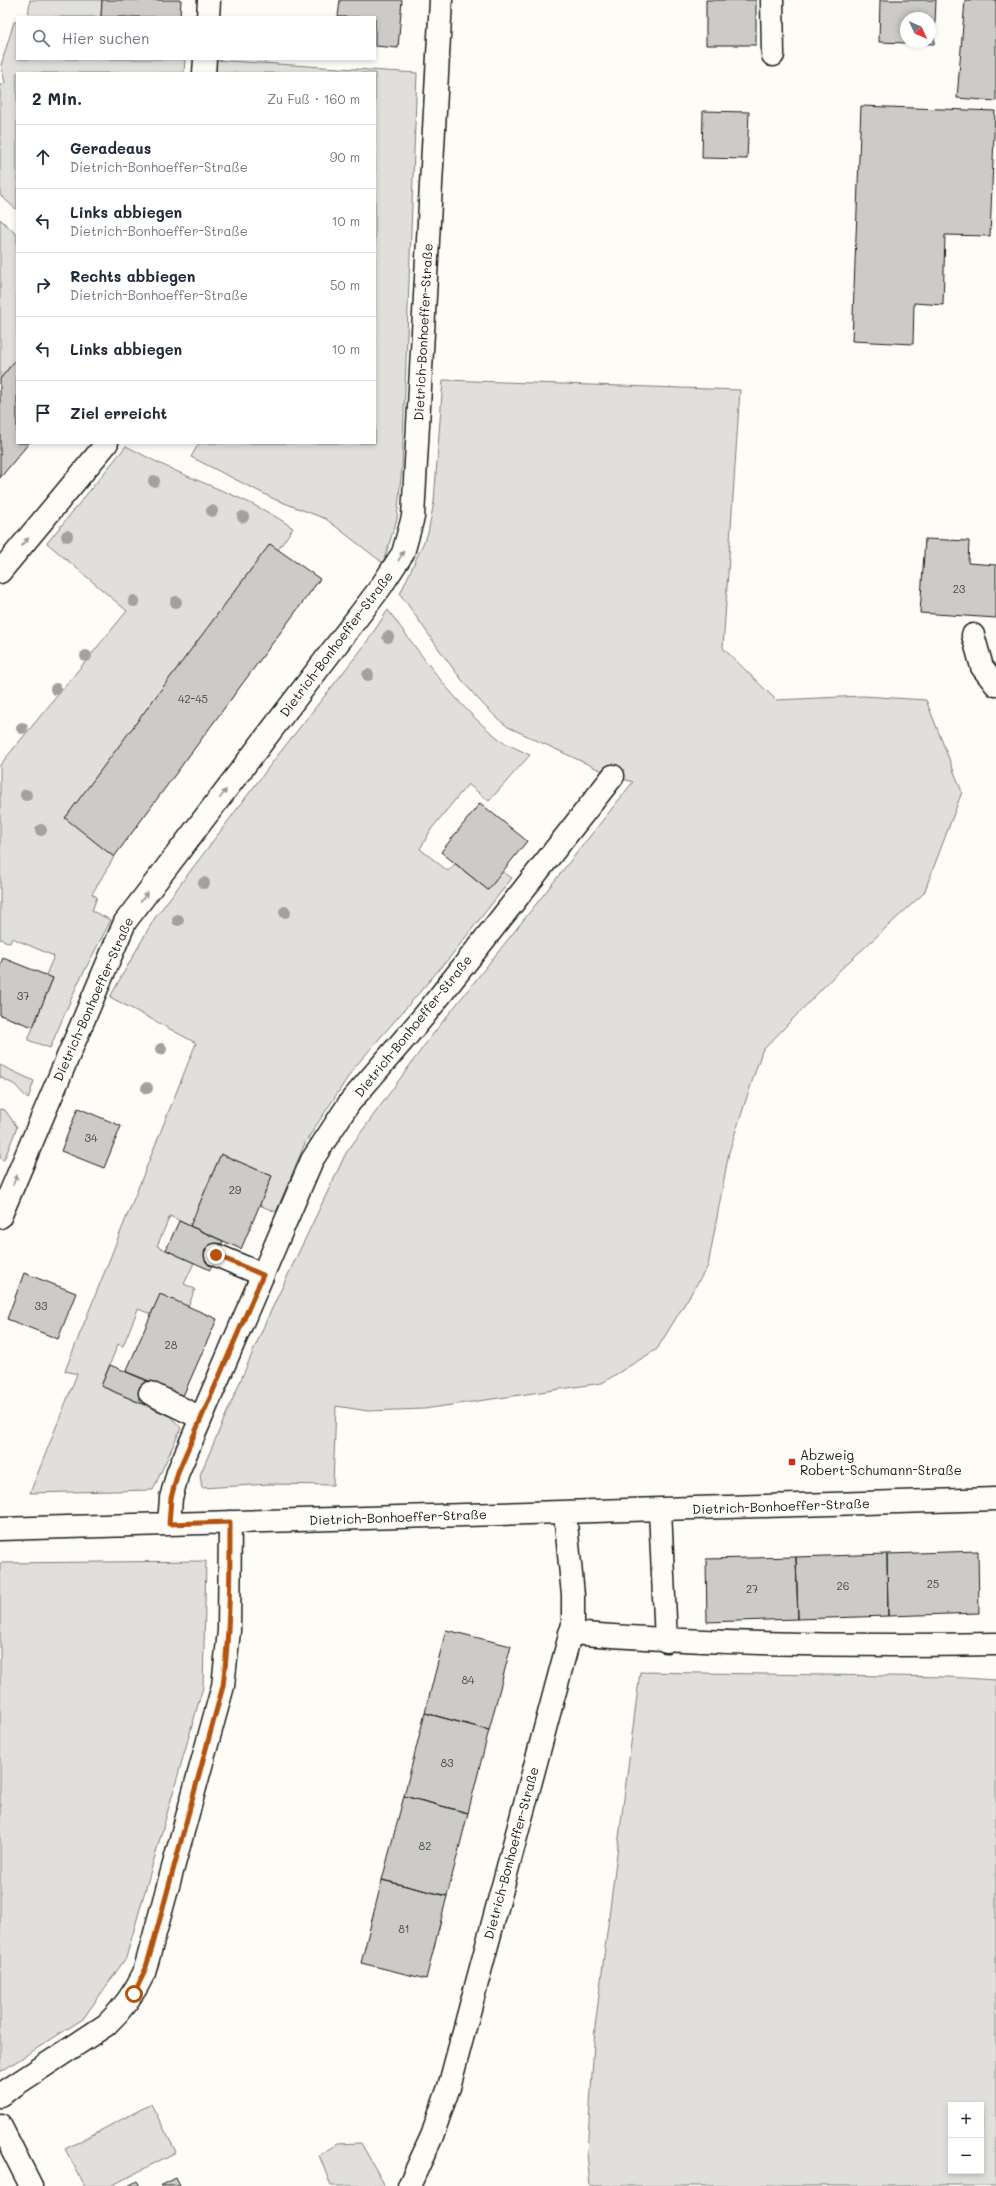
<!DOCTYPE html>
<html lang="de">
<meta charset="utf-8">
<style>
:root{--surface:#fff;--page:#f2f2f3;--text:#1f2937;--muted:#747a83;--line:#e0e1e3}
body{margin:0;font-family:Mali,sans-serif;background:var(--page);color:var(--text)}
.controls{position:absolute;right:12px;bottom:12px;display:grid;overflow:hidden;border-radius:0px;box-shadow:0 2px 6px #0003}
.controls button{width:36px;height:36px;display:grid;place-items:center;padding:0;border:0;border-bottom:1px solid var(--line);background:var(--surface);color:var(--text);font:20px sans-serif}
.compass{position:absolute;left:900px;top:12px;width:36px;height:36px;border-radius:50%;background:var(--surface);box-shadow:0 2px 6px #0003;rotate:134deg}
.stop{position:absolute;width:12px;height:12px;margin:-9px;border:3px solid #b45309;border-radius:50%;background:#fff}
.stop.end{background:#b45309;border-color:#fff;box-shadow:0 1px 4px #0008}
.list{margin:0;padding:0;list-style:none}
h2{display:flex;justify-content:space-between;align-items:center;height:52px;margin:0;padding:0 16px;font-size:17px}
h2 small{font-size:13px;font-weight:400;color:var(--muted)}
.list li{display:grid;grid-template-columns:26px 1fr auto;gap:12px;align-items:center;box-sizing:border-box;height:64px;padding:0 16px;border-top:1px solid var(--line)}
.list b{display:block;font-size:15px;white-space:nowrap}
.list p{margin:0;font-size:13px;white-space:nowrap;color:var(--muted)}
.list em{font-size:13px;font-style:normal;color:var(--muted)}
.icon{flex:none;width:22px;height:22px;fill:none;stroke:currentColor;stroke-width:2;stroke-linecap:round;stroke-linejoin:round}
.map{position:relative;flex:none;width:996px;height:2186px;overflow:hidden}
.search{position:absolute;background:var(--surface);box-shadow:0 2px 6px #0003;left:16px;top:16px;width:360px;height:44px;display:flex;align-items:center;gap:10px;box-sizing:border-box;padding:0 14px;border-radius:0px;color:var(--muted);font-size:15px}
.panel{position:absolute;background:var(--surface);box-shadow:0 2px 6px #0003;left:16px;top:72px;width:360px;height:372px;border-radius:0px}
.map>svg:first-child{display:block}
.green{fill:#e0dfdb;stroke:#7e7e7c;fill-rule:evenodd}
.building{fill:#cccbc8;stroke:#1c1c1c;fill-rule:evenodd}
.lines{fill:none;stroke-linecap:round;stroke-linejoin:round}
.minor-casing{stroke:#1c1c1c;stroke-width:25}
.minor{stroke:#fdfcf7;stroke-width:22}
.tree{fill:#a2a19e}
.oneway{fill:#989794}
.route{stroke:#b45309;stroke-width:5}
.poi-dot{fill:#c8321e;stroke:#fdfcf7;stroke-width:1.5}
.labels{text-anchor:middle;stroke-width:4;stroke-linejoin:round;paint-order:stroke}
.number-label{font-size:11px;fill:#484847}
.street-label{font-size:13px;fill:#1c1c1c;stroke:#fdfcf7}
.poi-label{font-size:13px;fill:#1c1c1c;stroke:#fdfcf7;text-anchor:start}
</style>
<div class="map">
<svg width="996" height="2186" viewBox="0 0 996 2186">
<rect width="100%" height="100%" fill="#fdfcf7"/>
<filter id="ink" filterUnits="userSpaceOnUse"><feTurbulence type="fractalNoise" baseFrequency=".025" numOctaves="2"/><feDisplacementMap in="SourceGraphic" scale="8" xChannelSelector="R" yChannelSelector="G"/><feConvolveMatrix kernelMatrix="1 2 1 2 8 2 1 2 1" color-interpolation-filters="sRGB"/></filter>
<g filter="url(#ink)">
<path class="green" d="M 30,0 L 102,0 L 101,17 L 28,17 Z
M 14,22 L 17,22 L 17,59 L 185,59 L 184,73 L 17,73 L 17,210 L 0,195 L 0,85 L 5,83 L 1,65 Z
M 215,60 L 417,73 L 402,466 L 397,519 L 383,563 L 326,519 L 274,499 L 191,457 L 199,443 L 375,443 L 375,73 L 215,73 Z
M 0,219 L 17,235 L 17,358 L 0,379 Z
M 443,380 L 740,390 L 723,648 L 776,700 L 863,696 L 926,700 L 962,792 L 924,893 L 841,969 L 762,1051 L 729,1152 L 708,1266 L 657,1349 L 602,1383 L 424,1409 L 368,1411 L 336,1406 L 333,1485 L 270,1484 L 202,1488 L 200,1475 L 267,1319 L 346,1153 L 429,1039 L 633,782 L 613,776 L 508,727 C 467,696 431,636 400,594 L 428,533 L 434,502 Z
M 126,446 C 143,455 160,464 178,472 C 217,489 258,503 293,528 L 278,550 L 66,818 L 114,857 L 92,894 L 97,897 L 92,911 L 111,920 L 78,983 L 50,1048 L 28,1040 L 53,978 L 46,975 L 54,956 L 12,938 L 10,943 L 0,939 L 0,765 L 127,611 L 47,543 Z
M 388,610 C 420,653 455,705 498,738 C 507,745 520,750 530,755 L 489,801 L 468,784 L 432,828 L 420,849 L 448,871 L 455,864 L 488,890 L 502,871 L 512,878 L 450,957 L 354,1068 L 306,1141 L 276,1212 L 259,1205 L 272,1176 L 221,1154 L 190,1226 L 170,1216 L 157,1246 L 194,1263 L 184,1284 L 195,1289 L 188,1307 L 160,1295 L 151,1314 L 138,1309 L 123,1346 L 118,1344 L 101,1386 L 171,1417 L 181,1428 L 153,1490 L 30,1493 L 77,1374 L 65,1371 L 196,1043 L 110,997 L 154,919 L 278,755 L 364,646 Z
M 0,1065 L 34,1081 L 28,1099 L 15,1085 L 0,1077 Z
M 0,1109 L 5,1110 L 17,1127 L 4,1160 L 0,1158 Z
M 206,1561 L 203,1687 L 126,1958 L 83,2019 L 0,2072 L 0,1563 Z
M 640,1672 L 948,1677 L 996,1680 L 996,2186 L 590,2186 L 587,2153 L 595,2027 ZM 951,2105 L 981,2105 L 981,2171 L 951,2171 Z
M 151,2104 L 176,2152 L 111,2186 L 85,2186 L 65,2149 Z
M 361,2143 L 384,2184 L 382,2186 L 331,2186 L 319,2155 L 337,2144 Z"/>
<path class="building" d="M 102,0 L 181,0 L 180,17 L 101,17 Z
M 340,0 L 402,0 L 398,48 L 375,46 L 375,17 L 338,17 Z
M 706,0 L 756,0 L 756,45 L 706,45 Z
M 880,0 L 936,0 L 934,44 L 879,42 ZM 906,18 L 930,18 L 930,42 L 906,42 Z
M 965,0 L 996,0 L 996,101 L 957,98 Z
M 861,106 L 995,111 L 990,236 L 945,235 L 943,305 L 914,303 L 913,344 L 852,341 Z
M 703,111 L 749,112 L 747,159 L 702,158 Z
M 17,358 L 17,443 L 29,443 L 0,478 L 0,379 Z
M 925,539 L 969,541 L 968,563 L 996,565 L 996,618 L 920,613 Z
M 270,544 L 320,579 L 114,857 L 65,818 Z
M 480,803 L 527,841 L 488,890 L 441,852 Z
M 3,958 L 53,978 L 33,1027 L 0,1015 L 0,965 Z
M 78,1108 L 121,1126 L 104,1168 L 61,1151 Z
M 221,1154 L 272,1176 L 241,1249 L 190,1226 Z
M 179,1221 L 223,1241 L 210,1270 L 166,1250 Z
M 24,1273 L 76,1293 L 58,1339 L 7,1319 Z
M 160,1294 L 217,1319 L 183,1396 L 126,1372 Z
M 110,1365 L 154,1383 L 145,1405 L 101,1386 Z
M 978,1551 L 979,1613 L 888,1616 L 887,1554 Z
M 887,1554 L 888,1616 L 798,1619 L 796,1557 Z
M 796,1557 L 798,1619 L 707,1622 L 706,1559 Z
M 446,1630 L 511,1646 L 489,1730 L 425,1713 Z
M 425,1713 L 489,1730 L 468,1813 L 404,1796 Z
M 404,1796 L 468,1813 L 447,1896 L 382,1880 Z
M 382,1880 L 447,1896 L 426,1979 L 361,1963 Z
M 176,2178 L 180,2186 L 160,2186 Z
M 137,2181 L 140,2186 L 128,2186 Z"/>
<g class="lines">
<defs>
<path id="minor" d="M 772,0 L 773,55
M 208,17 L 209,0
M 204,73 L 205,59
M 0,572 L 107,443
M 973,635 L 982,667 L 996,685
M 0,1217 L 125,922 L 380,588 L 403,553 L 413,517 L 441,0
M 216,1255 L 263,1275
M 150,1393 L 201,1418
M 660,1510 L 666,1641
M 169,1524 L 171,1498 L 178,1472 L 312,1160 L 350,1102 L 424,1016 L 613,776
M 0,1529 L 996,1499
M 570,1633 C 712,1644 853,1647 996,1644
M 0,2095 L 106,2025 C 123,2009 134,1994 144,1973 L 223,1686 L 229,1631 L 230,1522
M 0,2125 L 31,2186
M 409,2186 L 432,2136 L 449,2087 L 573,1624 L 573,1595 L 565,1513"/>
</defs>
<use href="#minor" class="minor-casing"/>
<use href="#minor" class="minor"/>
</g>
<g class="tree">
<circle cx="154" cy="481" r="6"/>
<circle cx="212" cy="511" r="6"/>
<circle cx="243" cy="517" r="6"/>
<circle cx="67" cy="536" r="6"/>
<circle cx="134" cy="601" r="6"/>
<circle cx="176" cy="602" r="6"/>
<circle cx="388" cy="637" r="6"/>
<circle cx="86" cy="656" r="6"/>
<circle cx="368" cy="675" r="6"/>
<circle cx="56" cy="689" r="6"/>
<circle cx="22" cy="728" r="6"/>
<circle cx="26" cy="795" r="6"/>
<circle cx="41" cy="830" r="6"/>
<circle cx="204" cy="883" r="6"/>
<circle cx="285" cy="912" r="6"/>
<circle cx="178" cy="920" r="6"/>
<circle cx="161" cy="1049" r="6"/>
<circle cx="147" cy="1088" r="6"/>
</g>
<defs><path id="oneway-solid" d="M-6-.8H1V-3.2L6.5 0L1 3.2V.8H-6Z"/></defs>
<g class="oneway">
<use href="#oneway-solid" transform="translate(25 542) rotate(-50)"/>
<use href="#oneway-solid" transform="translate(401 556) rotate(-61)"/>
<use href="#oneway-solid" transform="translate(223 794) rotate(-53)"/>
<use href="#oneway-solid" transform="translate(144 897) rotate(-53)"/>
<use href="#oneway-solid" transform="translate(15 1180) rotate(-68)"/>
</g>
</g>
<g class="lines" filter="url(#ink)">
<path class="route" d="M 134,1994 L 144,1973 L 152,1948 L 223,1686 C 230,1631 230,1577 230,1522 L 169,1524 L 171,1498 L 178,1472 L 263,1275 L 216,1255"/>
</g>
<rect class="poi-dot" x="788" y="1458" width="8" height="8" rx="2"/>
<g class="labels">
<g class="number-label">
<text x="959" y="593">23</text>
<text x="193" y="703">42-45</text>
<text x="23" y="1000">37</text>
<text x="91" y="1142">34</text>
<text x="235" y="1194">29</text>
<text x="41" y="1310">33</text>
<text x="171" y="1349">28</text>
<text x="933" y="1588">25</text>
<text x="843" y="1590">26</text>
<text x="752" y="1593">27</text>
<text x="468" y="1684">84</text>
<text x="447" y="1767">83</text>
<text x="425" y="1850">82</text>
<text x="404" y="1933">81</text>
</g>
<g class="street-label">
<text transform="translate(423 332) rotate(-87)" y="5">Dietrich-Bonhoeffer-Straße</text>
<text transform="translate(336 644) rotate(-53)" y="5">Dietrich-Bonhoeffer-Straße</text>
<text transform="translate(93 999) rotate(-66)" y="5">Dietrich-Bonhoeffer-Straße</text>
<text transform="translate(413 1026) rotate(-51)" y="5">Dietrich-Bonhoeffer-Straße</text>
<text transform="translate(781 1506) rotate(-2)" y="5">Dietrich-Bonhoeffer-Straße</text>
<text transform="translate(398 1517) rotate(-2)" y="5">Dietrich-Bonhoeffer-Straße</text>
<text transform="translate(511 1853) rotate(-75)" y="5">Dietrich-Bonhoeffer-Straße</text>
</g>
<g class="poi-label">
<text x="800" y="1460">Abzweig<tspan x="800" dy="15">Robert-Schumann-Straße</tspan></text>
</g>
</g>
</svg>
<div class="controls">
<button>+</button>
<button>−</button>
</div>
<svg class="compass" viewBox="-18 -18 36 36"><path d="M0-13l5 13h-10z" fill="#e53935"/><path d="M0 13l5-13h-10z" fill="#747a83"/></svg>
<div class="stop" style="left:134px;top:1994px"></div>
<div class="stop end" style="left:216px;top:1255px"></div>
<div class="search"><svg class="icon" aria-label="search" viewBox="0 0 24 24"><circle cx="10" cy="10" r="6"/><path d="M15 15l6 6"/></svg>Hier suchen</div>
<section class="panel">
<h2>2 Min.<small>Zu Fuß · 160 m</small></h2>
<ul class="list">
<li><svg class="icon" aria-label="ahead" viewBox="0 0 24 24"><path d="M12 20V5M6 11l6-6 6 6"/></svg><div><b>Geradeaus</b><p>Dietrich-Bonhoeffer-Straße</p></div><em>90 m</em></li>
<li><svg class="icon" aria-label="left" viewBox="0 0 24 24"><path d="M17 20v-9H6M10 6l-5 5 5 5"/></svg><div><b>Links abbiegen</b><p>Dietrich-Bonhoeffer-Straße</p></div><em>10 m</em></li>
<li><svg class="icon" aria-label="right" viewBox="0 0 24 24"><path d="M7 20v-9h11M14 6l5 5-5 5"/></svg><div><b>Rechts abbiegen</b><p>Dietrich-Bonhoeffer-Straße</p></div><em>50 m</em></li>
<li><svg class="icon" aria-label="left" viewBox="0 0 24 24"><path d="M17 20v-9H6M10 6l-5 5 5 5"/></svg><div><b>Links abbiegen</b></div><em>10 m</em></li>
<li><svg class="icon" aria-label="arrive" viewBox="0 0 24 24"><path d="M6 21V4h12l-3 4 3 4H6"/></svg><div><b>Ziel erreicht</b></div></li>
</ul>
</section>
</div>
